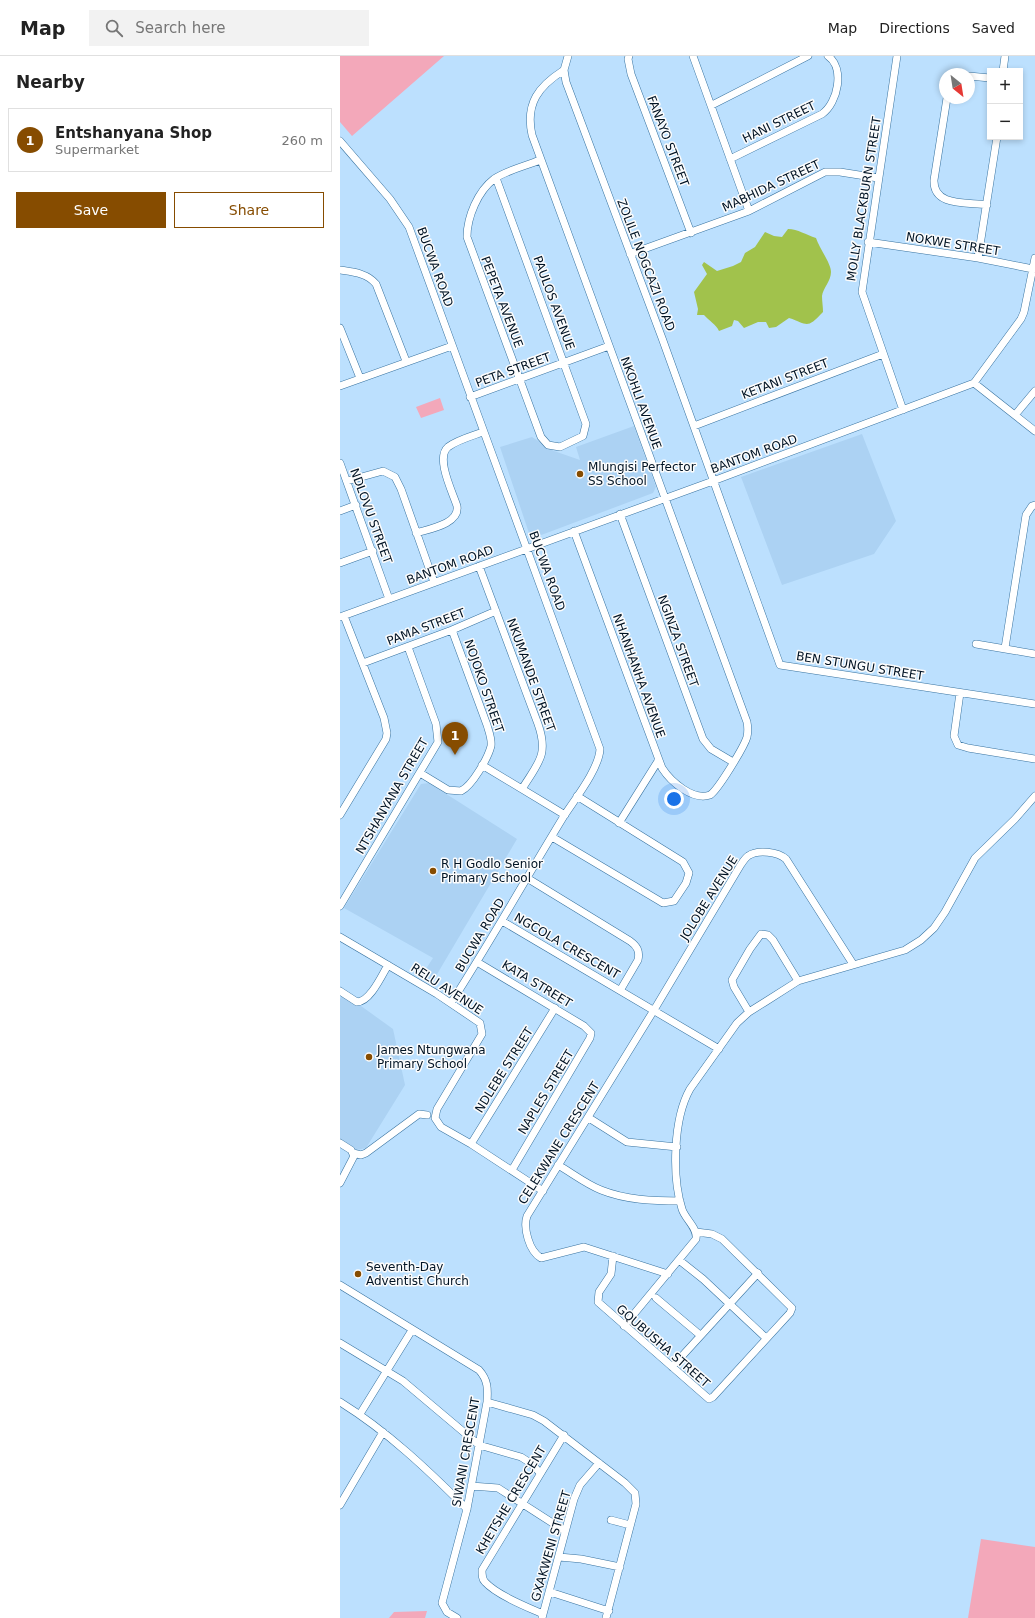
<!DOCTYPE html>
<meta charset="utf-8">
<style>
:root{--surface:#fff;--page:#f2f2f2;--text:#222;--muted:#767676;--line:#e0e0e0;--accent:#864c00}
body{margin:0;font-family:"DejaVu Sans",sans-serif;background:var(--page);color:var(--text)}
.controls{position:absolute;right:12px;top:12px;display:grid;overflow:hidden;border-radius:0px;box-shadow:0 2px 6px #0003}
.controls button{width:36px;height:36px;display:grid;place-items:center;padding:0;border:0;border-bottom:1px solid var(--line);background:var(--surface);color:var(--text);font:20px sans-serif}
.compass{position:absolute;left:599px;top:12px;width:36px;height:36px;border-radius:50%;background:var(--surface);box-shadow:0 2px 6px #0003;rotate:150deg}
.you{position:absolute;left:334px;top:743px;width:14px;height:14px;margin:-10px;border:3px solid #fff;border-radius:50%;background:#1a73e8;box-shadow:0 0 0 6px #1a73e833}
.badge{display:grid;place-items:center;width:26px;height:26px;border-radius:50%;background:var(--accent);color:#fff;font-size:13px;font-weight:700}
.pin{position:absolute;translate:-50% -33px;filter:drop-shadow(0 1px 2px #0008)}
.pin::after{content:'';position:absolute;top:21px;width:14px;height:12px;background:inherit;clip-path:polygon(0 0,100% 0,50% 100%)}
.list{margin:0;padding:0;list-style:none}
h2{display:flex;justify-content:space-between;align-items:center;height:52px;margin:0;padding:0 16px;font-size:17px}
h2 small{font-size:13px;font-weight:400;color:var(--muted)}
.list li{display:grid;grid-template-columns:26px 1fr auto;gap:12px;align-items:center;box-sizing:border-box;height:64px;margin:0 8px 8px;padding:0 8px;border:1px solid var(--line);border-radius:0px}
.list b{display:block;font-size:15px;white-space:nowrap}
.list p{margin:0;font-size:13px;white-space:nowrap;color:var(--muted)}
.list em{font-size:13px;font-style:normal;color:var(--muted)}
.actions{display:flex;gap:8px;padding:12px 16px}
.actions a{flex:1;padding:9px 0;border:1px solid var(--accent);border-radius:0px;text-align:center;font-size:14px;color:var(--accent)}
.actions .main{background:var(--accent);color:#fff}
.icon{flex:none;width:22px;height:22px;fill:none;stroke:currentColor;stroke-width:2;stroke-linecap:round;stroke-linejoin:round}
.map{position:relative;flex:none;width:695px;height:1562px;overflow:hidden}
header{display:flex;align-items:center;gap:24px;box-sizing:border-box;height:56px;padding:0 20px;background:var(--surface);border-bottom:1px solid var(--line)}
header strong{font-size:19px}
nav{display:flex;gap:22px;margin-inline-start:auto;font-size:14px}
.search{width:280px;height:36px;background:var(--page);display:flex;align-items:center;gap:10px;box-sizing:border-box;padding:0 14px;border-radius:0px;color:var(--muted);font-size:15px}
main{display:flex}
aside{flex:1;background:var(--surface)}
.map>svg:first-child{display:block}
.built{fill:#acd2f3}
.green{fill:#f3a8ba}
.water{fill:#a1c24c}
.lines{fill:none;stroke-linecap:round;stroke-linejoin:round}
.minor-casing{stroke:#3873a0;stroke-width:8}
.minor{stroke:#fff;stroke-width:7}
.poi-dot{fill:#864c00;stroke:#fcfcfc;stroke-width:1.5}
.labels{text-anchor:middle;stroke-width:3;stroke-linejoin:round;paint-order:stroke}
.street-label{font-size:12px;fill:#001324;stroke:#fcfcfc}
.poi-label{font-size:12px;fill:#001324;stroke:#fcfcfc;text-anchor:start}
</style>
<header>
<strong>Map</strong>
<div class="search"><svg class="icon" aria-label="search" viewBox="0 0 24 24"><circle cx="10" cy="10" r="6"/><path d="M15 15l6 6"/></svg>Search here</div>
<nav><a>Map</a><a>Directions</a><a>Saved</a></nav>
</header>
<main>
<aside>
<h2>Nearby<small></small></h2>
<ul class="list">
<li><span class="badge">1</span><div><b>Entshanyana Shop</b><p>Supermarket</p></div><em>260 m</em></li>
</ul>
<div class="actions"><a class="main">Save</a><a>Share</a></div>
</aside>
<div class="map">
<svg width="695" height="1562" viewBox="0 0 695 1562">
<rect width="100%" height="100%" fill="#bce0fe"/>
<path class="built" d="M 294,370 L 316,431 L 313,437 L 196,481 L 189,477 L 160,391 L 192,381 L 214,395 L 240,404 L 236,391 Z
M 522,378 L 556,465 L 534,498 L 442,529 L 401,421 Z
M 89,727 L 177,783 L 93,925 L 82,919 L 93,902 L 4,852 L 81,728 Z
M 3,937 L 53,973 L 65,1029 L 26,1092 L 17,1094 L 8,1092 L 0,1087 L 0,943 Z"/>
<path class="green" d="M 0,0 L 104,0 L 12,80 L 0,66 Z
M 100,342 L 104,354 L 81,362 L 76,351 Z
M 641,1483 L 695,1491 L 695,1562 L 628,1562 Z
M 87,1555 L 85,1562 L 49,1562 L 54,1556 Z"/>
<path class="water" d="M 448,173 C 458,173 466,179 476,182 C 479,192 491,207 491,216 C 491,225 483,232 482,240 C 482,245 483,251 483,256 C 466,274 468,268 449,262 L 436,271 L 429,272 L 426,266 L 418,266 L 404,272 L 398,265 L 394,264 L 392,270 L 379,275 C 376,268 369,265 364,259 L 357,259 L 358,253 L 354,236 L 367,218 L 362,209 L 364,206 L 377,215 L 393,210 L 401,206 L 405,197 L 415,191 L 425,176 L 434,180 L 442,181 Z"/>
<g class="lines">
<defs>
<path id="minor" d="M 228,0 L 224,14 L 226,26 L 322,282 L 440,609 L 695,648
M 289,0 L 288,3 L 291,18 L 351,177
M 353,0 L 409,155
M 557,0 L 522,236 L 563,354
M 224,14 C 199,30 185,47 192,79 L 407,666 C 408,671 408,676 407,681 C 404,691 378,734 370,739 C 353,745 331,726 322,712 L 234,475
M 663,15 L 665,0
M 629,20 L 650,22
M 607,42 L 594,124 C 593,151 627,146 647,149
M 372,49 L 468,0
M 0,85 L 50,143 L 69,171 L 260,693 C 259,713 235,743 224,760 C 186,822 151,885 111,947
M 390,103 L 482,58 C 498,47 505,12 488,0
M 156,122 L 246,368 L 243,380 L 220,391 L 208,389 L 201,381 L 127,181 C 127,161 138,135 154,123 C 167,114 186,110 200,104
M 528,186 L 638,202 L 693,213
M 290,198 L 409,155 L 485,116 L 500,116 L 538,122
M 638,202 L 657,81
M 0,214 C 13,216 27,217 36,228 L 66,305
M 0,272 L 20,322
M 634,327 L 695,375
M 0,330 L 112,290
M 130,341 L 269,290
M 675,359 L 695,335
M 354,370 L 543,298
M 0,407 L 49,543
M 7,425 L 43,415 L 55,421 L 61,433 L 94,526
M 0,455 L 16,449
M 280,458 L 363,683 L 371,693 L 393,706
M 76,477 C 89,473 120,468 117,450 C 113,437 95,402 108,391 C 117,384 132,380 143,376
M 0,507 L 33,495
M 139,510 L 198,668 C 209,699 198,707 182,733
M 0,561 L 373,425 L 634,327 L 681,263 L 684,256 L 695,202
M 636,588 L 695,598
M 665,592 L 686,459 L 692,450 L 695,449
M 23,607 L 112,574 L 156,555
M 620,637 L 614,680 L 618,689 L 628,692 L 695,703
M 142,709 L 225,759
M 80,717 L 108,734 L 121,735 C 132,730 148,702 151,690 C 152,683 149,676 147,669 L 112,574
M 0,759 L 46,683 L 47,677 L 44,662 L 4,560
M 279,767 L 318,705
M 212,781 L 323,847 L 334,845 L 346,827 L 349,817 L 343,806 L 237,740
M 187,822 L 290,885 C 297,890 300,895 298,904 L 281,933
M 0,850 L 98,686 L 96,668 L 68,591
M 162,865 L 379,993
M 0,881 L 97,938 L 140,967 L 142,978 L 97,1053 L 95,1062 L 101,1071 L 131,1088 L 203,1135
M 137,906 L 244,970 L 251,977 L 250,982 L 172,1114
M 0,935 L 17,946 C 30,946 42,919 48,909
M 409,956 L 394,931 L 392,924 L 410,893 L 421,878 L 428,879 L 433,884 L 458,925
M 249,1062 L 287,1086 L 337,1091
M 0,1087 L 11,1094 L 14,1100 L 0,1127
M 131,1088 L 215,952
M 13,1097 L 21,1099 L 26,1097 L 79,1058 L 87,1059
M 218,1109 C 232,1117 246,1128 261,1134 C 286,1144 313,1145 340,1145
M 273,1200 L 271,1218 L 259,1236 L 258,1246 L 369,1343 L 373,1341 L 450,1257 L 452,1252 L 382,1183 L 372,1178 L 356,1176
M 339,1204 L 363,1223 L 426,1282
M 328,1218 L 244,1191 L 201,1202 C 189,1195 183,1172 187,1160 L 314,954 L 400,810 C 402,807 405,802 408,800 C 418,793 438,796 446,803 L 513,908
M 0,1229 L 139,1314 C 148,1324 148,1333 147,1346 L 127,1453 L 102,1547 L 107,1556 L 117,1562
M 316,1242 L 360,1279
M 284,1270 L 356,1183 C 358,1172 345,1163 342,1153 C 332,1121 333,1063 350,1033 L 397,967 L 409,956 L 425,946 L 458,925 L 565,894 L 581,884 L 594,872 L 605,856 L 635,802 L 675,763 L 695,740
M 0,1287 L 63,1325 L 139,1389 L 181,1401 L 192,1408 L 200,1417
M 332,1311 L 418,1217
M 0,1346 C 47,1375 88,1414 127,1453
M 147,1346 L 193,1359 L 204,1365 L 285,1427 L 295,1437 L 296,1448 L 266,1562
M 20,1358 L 72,1274
M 131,1430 L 158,1432 L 225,1475
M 0,1449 L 43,1376
M 271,1464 L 290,1469
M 219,1501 L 241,1503 L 280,1511
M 210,1536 L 269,1555
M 203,1558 C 187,1551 157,1539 145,1526 C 142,1523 142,1519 142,1514 L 224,1379
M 202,1562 L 234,1443 L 240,1429 L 259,1407"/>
</defs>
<use href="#minor" class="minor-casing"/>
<use href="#minor" class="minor"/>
</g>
<g class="poi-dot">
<circle cx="240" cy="418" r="4"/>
<circle cx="93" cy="815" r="4"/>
<circle cx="29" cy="1001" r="4"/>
<circle cx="18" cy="1218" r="4"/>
</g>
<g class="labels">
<g class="street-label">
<text transform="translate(439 66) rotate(-26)" y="4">HANI STREET</text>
<text transform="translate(328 85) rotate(69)" y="4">FANAYO STREET</text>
<text transform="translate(431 130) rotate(-25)" y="4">MABHIDA STREET</text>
<text transform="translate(524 143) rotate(-81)" y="4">MOLLY BLACKBURN STREET</text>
<text transform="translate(613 188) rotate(9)" y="4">NOKWE STREET</text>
<text transform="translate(306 209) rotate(69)" y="4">ZOLILE NOGCAZI ROAD</text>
<text transform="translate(95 211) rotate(70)" y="4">BUCWA ROAD</text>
<text transform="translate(162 246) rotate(69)" y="4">PEPETA AVENUE</text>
<text transform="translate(214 247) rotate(70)" y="4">PAULOS AVENUE</text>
<text transform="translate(173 314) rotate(-20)" y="4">PETA STREET</text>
<text transform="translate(445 323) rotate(-21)" y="4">KETANI STREET</text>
<text transform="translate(301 347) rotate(70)" y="4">NKOHLI AVENUE</text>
<text transform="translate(414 398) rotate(-20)" y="4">BANTOM ROAD</text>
<text transform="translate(31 460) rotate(70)" y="4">NDLOVU STREET</text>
<text transform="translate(110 509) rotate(-20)" y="4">BANTOM ROAD</text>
<text transform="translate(207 515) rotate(70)" y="4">BUCWA ROAD</text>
<text transform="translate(86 571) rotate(-21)" y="4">PAMA STREET</text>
<text transform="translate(338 585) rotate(70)" y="4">NGINZA STREET</text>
<text transform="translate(520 610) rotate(9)" y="4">BEN STUNGU STREET</text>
<text transform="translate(191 619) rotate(70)" y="4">NKUMANDE STREET</text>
<text transform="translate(299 620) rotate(70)" y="4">NHANHANHA AVENUE</text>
<text transform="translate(144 630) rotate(71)" y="4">NOJOKO STREET</text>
<text transform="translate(52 740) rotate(-60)" y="4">NTSHANYANA STREET</text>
<text transform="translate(369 842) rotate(-58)" y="4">JOLOBE AVENUE</text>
<text transform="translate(140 879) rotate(-59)" y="4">BUCWA ROAD</text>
<text transform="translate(227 890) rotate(30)" y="4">NGCOLA CRESCENT</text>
<text transform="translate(197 928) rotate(31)" y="4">KATA STREET</text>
<text transform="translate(107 933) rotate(33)" y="4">RELU AVENUE</text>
<text transform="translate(164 1014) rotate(-58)" y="4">NDLEBE STREET</text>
<text transform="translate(206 1036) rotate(-59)" y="4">NAPLES STREET</text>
<text transform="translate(219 1087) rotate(-58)" y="4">CELEKWANE CRESCENT</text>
<text transform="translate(323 1290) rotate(41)" y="4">GQUBUSHA STREET</text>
<text transform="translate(126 1396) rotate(-80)" y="4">SIWANI CRESCENT</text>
<text transform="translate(171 1444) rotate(-59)" y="4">KHETSHE CRESCENT</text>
<text transform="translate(211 1490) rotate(-74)" y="4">GXAKWENI STREET</text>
</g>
<g class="poi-label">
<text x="248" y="415">Mlungisi Perfector<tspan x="248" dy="14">SS School</tspan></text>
<text x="101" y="812">R H Godlo Senior<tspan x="101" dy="14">Primary School</tspan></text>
<text x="37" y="998">James Ntungwana<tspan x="37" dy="14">Primary School</tspan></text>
<text x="26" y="1215">Seventh-Day<tspan x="26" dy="14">Adventist Church</tspan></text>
</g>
</g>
</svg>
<div class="controls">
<button>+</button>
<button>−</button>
</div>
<svg class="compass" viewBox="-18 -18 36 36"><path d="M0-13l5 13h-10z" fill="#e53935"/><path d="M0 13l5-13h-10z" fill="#767676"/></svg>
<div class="you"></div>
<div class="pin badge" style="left:115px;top:699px">1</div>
</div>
</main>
